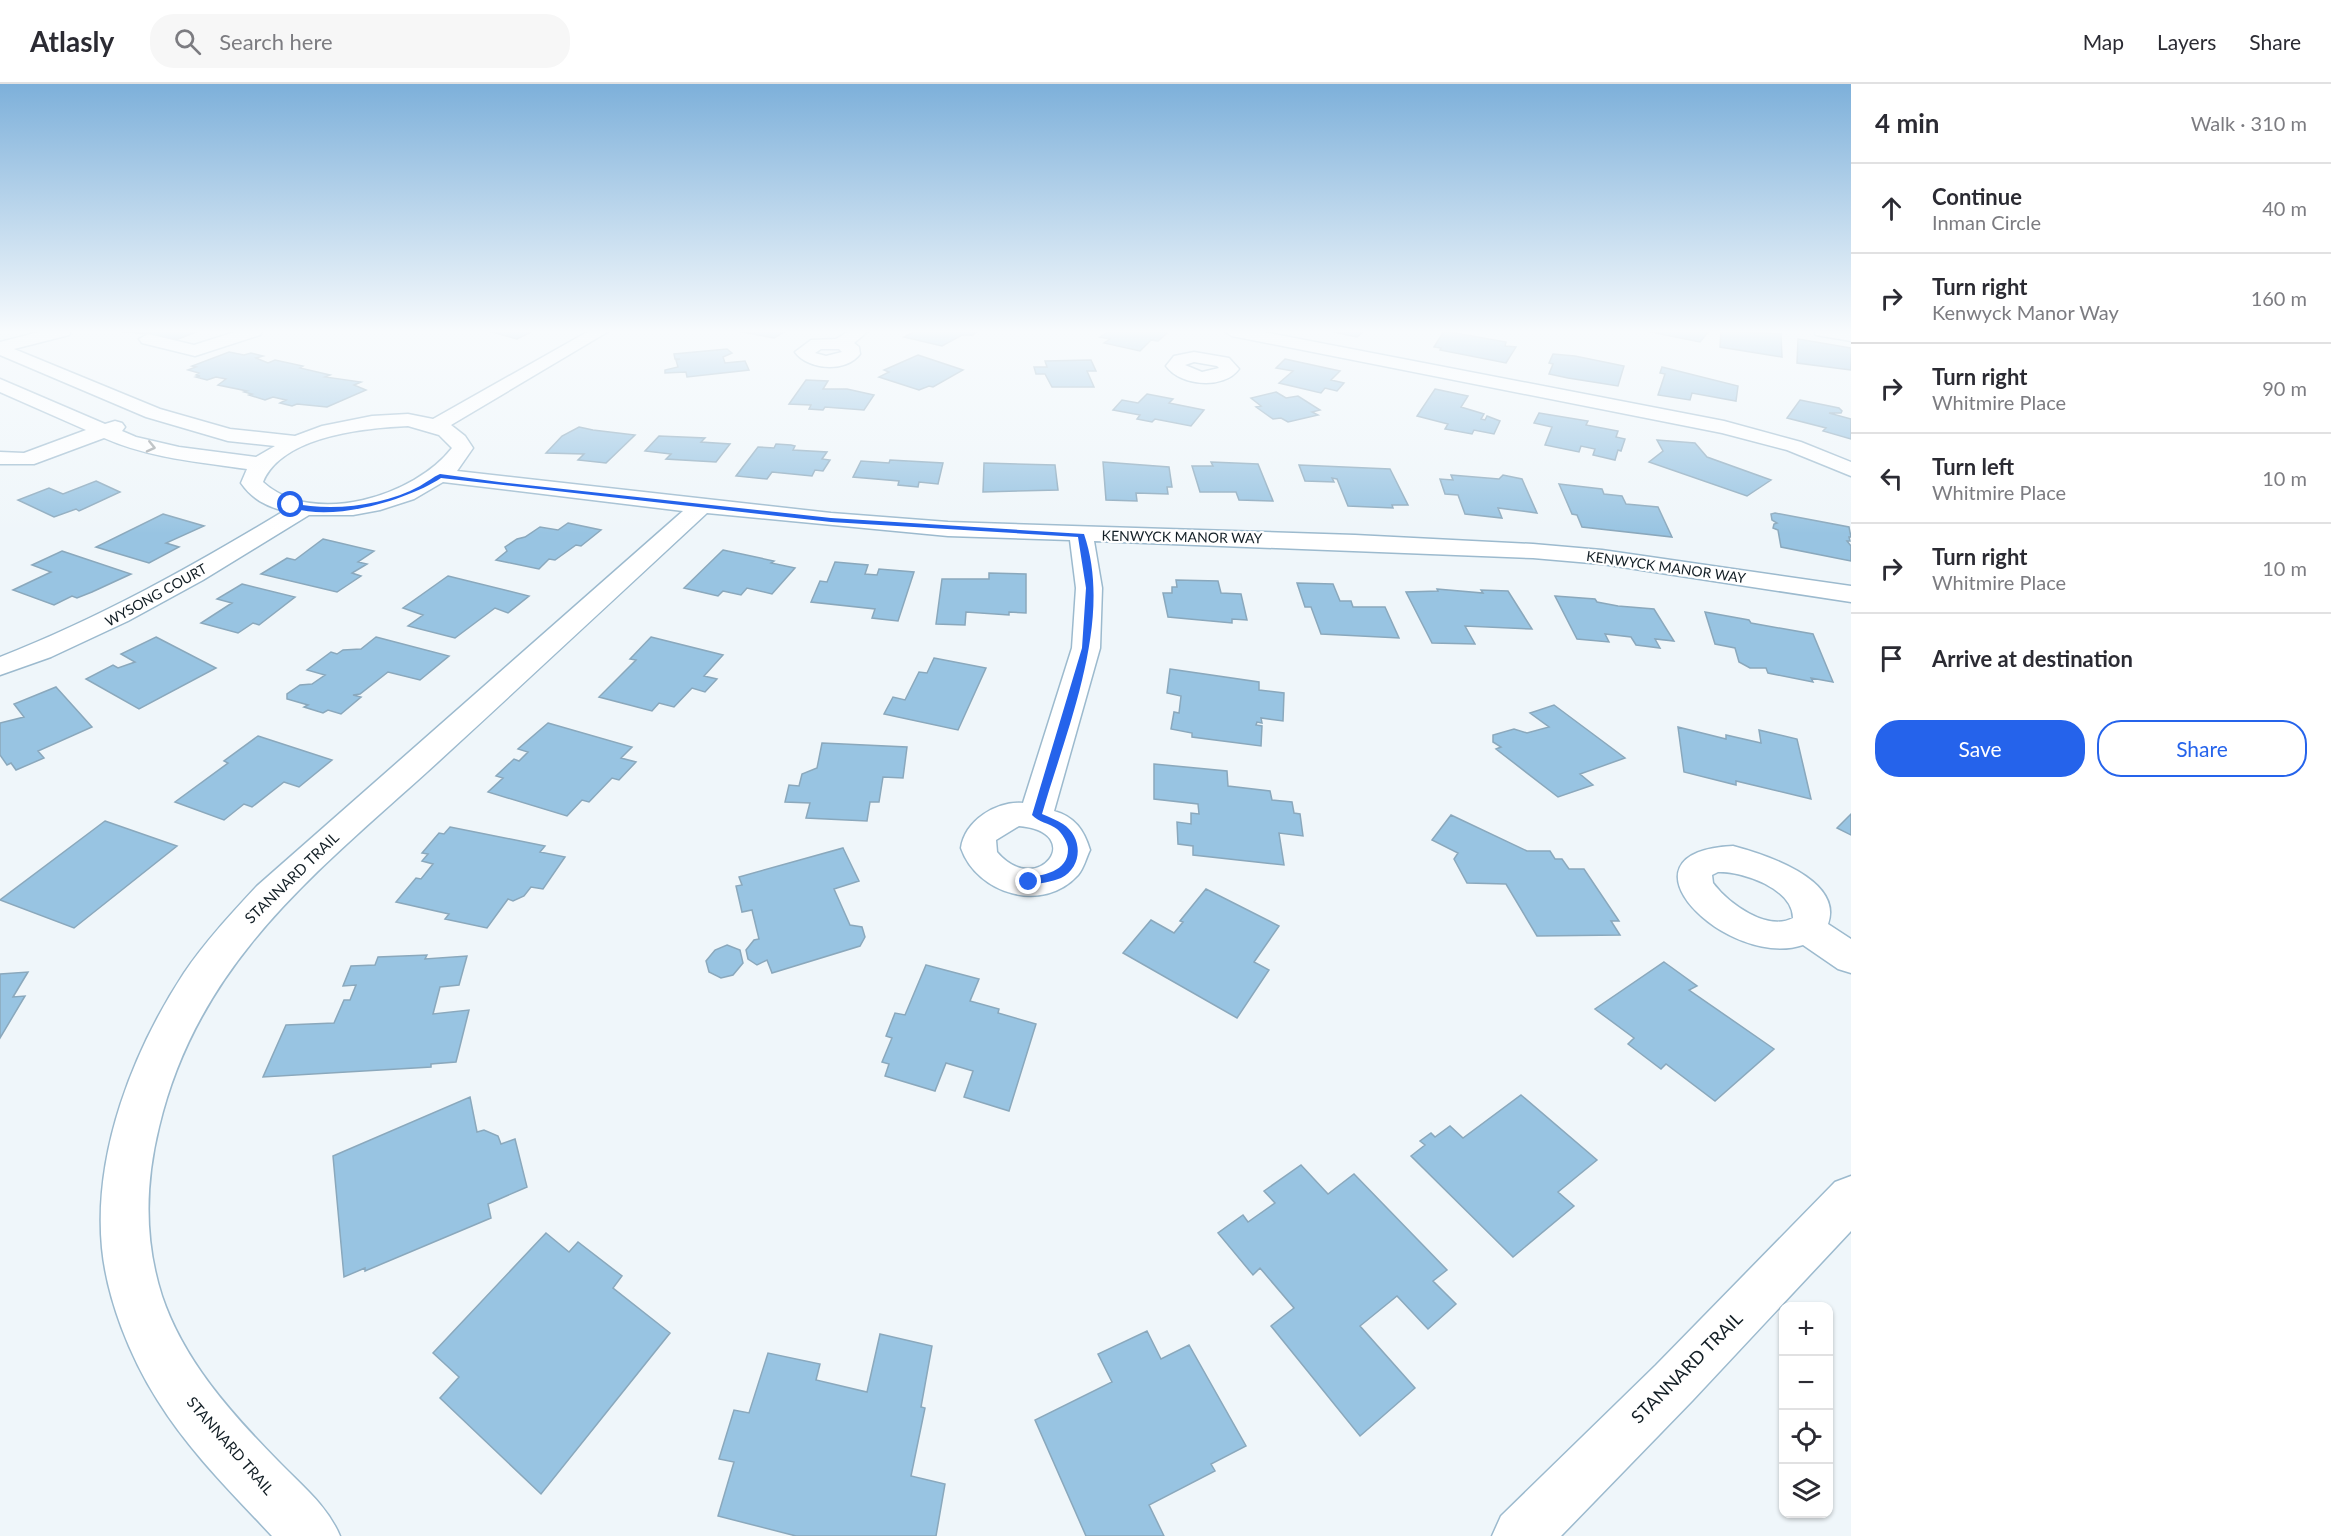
<!DOCTYPE html>
<meta charset="utf-8">
<style>
:root{--surface:#fff;--page:#f7f7f7;--text:#2b2b33;--muted:#7c7c81;--line:#e1e1e2;--accent:#2563eb}
body{margin:0;font-family:Lato,sans-serif;background:var(--page);color:var(--text)}
.controls{position:absolute;right:18px;bottom:18px;display:grid;overflow:hidden;border-radius:12px;box-shadow:0 2px 4px #0004}
.controls button{width:54px;height:54px;display:grid;place-items:center;padding:0;border:0;border-bottom:2px solid var(--line);background:var(--surface);color:var(--text);font:30px sans-serif}
.stop{position:absolute;width:18px;height:18px;margin:-14px;border:4px solid #2563eb;border-radius:50%;background:#fff}
.stop.end{background:#2563eb;border-color:#fff;box-shadow:0 2px 6px #0008}
.list{margin:0;padding:0;list-style:none}
h2{display:flex;justify-content:space-between;align-items:center;height:78px;margin:0;padding:0 24px;font-size:26px}
h2 small{font-size:20px;font-weight:400;color:var(--muted)}
.list li{display:grid;grid-template-columns:39px 1fr auto;gap:18px;align-items:center;box-sizing:border-box;height:90px;padding:0 24px;border-top:2px solid var(--line)}
.list b{display:block;font-size:22px;white-space:nowrap}
.list p{margin:0;font-size:20px;white-space:nowrap;color:var(--muted)}
.list em{font-size:20px;font-style:normal;color:var(--muted)}
.actions{display:flex;gap:12px;padding:18px 24px}
.actions a{flex:1;padding:14px 0;border:2px solid var(--accent);border-radius:24px;text-align:center;font-size:21px;color:var(--accent)}
.actions .main{background:var(--accent);color:#fff}
.icon{flex:none;width:33px;height:33px;fill:none;stroke:currentColor;stroke-width:2;stroke-linecap:round;stroke-linejoin:round}
.map{position:relative;flex:none;width:1851px;height:1452px;overflow:hidden}
header{display:flex;align-items:center;gap:36px;box-sizing:border-box;height:84px;padding:0 30px;background:var(--surface);border-bottom:2px solid var(--line)}
header strong{font-size:28px}
nav{display:flex;gap:33px;margin-inline-start:auto;font-size:21px}
.search{width:420px;height:54px;background:var(--page);display:flex;align-items:center;gap:15px;box-sizing:border-box;padding:0 21px;border-radius:24px;color:var(--muted);font-size:22px}
main{display:flex}
aside{flex:1;background:var(--surface)}
.map>svg:first-child{display:block}
.building{fill:#98c4e2;stroke:#8aa8bc;stroke-width:1.5}
.lines{fill:none;stroke-linecap:round;stroke-linejoin:round}
.minor-casing{stroke:#9cbace;stroke-width:3}
.minor{fill:#fff;fill-rule:evenodd}
.oneway{stroke:#949a9d}
.route{fill:#2563eb}
.labels{text-anchor:middle;stroke-width:4.5;stroke-linejoin:round;paint-order:stroke}
.far-street-label{font-size:14px;fill:#121e25;stroke:#fff}
.street-label{font-size:15px;fill:#121e25;stroke:#fff}
.near-street-label{font-size:18px;fill:#121e25;stroke:#fff}
</style>
<header>
<strong>Atlasly</strong>
<div class="search"><svg class="icon" aria-label="search" viewBox="0 0 24 24"><circle cx="10" cy="10" r="6"/><path d="M15 15l6 6"/></svg>Search here</div>
<nav><a>Map</a><a>Layers</a><a>Share</a></nav>
</header>
<main>
<div class="map">
<svg width="1851" height="1452" viewBox="0 0 1851 1452">
<rect width="100%" height="100%" fill="#eff6fa"/>
<path class="building" d="M 116,247 L 199,247 L 178,255 L 164,256 L 148,250 Z
M 488,247 L 533,247 L 517,255 Z
M 737,247 L 786,247 L 774,254 Z
M 916,247 L 977,247 L 973,251 L 962,251 L 942,262 L 904,253 Z
M 1109,247 L 1157,247 L 1167,249 L 1158,257 L 1151,256 L 1140,267 L 1104,259 L 1110,255 L 1100,253 Z
M 1360,247 L 1363,248 L 1357,253 L 1333,248 Z
M 1444,247 L 1506,258 L 1505,262 L 1516,263 L 1506,279 L 1440,266 L 1441,264 L 1434,263 Z
M 1646,247 L 1709,247 L 1700,258 Z
M 1721,247 L 1781,250 L 1782,273 L 1720,263 Z
M 1798,255 L 1851,264 L 1851,286 L 1797,279 Z
M 727,265 L 732,269 L 723,273 L 725,279 L 745,277 L 749,286 L 687,293 L 686,288 L 665,289 L 665,286 L 678,283 L 676,276 L 680,275 L 675,275 L 674,270 Z
M 229,268 L 244,271 L 251,269 L 263,272 L 256,274 L 268,279 L 275,276 L 303,282 L 300,284 L 330,291 L 325,293 L 361,298 L 354,301 L 366,306 L 327,323 L 297,320 L 292,322 L 280,319 L 286,316 L 273,313 L 265,316 L 249,311 L 252,310 L 244,308 L 247,307 L 218,301 L 226,295 L 216,293 L 207,296 L 196,293 L 200,292 L 196,291 L 199,289 L 188,286 L 196,283 L 192,282 Z
M 1553,270 L 1575,272 L 1624,282 L 1618,302 L 1568,294 L 1549,290 L 1553,280 L 1549,279 Z
M 918,271 L 963,286 L 933,303 L 929,302 L 919,306 L 879,293 L 889,288 L 884,286 Z
M 1285,275 L 1340,287 L 1331,296 L 1344,299 L 1337,307 L 1325,304 L 1321,309 L 1279,299 L 1293,287 L 1276,284 Z
M 1091,276 L 1096,287 L 1087,287 L 1094,303 L 1052,303 L 1045,290 L 1036,290 L 1034,283 L 1047,283 L 1045,277 Z
M 1662,283 L 1738,302 L 1736,317 L 1692,309 L 1690,316 L 1658,311 L 1665,290 L 1660,289 Z
M 806,296 L 828,297 L 823,305 L 847,305 L 874,311 L 864,326 L 825,323 L 823,326 L 809,325 L 811,321 L 789,320 Z
M 1435,305 L 1468,312 L 1461,323 L 1484,330 L 1481,335 L 1485,336 L 1487,332 L 1500,337 L 1494,350 L 1474,346 L 1472,350 L 1445,345 L 1448,340 L 1417,332 Z
M 1276,308 L 1286,314 L 1298,312 L 1320,326 L 1312,328 L 1318,331 L 1288,338 L 1281,334 L 1273,335 L 1256,323 L 1261,322 L 1251,314 Z
M 1147,310 L 1173,315 L 1169,319 L 1204,326 L 1191,342 L 1155,335 L 1152,338 L 1137,335 L 1140,331 L 1113,326 L 1122,316 L 1138,319 Z
M 1800,316 L 1839,324 L 1842,327 L 1841,329 L 1829,329 L 1851,335 L 1851,355 L 1823,347 L 1826,344 L 1787,334 Z
M 1539,329 L 1588,337 L 1586,341 L 1618,347 L 1616,353 L 1625,355 L 1621,367 L 1618,366 L 1615,376 L 1593,371 L 1595,365 L 1581,362 L 1579,368 L 1545,361 L 1552,343 L 1534,339 Z
M 579,343 L 593,346 L 635,351 L 606,379 L 578,376 L 584,370 L 546,369 L 562,352 Z
M 659,352 L 705,354 L 701,358 L 730,360 L 716,378 L 666,375 L 671,370 L 645,367 Z
M 1657,356 L 1695,359 L 1707,373 L 1771,396 L 1747,412 L 1649,378 L 1663,367 Z
M 776,360 L 791,361 L 795,362 L 793,366 L 827,368 L 822,375 L 830,376 L 823,387 L 815,386 L 812,392 L 772,388 L 767,395 L 736,392 L 758,363 L 774,364 Z
M 890,376 L 943,379 L 938,400 L 919,398 L 918,403 L 898,401 L 899,397 L 853,393 L 861,377 L 889,379 Z
M 1103,378 L 1169,383 L 1172,403 L 1167,403 L 1168,410 L 1136,409 L 1137,417 L 1106,416 Z
M 1211,378 L 1258,380 L 1273,417 L 1239,416 L 1236,408 L 1200,408 L 1192,382 L 1213,382 Z
M 984,379 L 1055,381 L 1058,406 L 983,408 Z
M 1299,381 L 1390,385 L 1408,421 L 1392,421 L 1393,424 L 1348,422 L 1337,395 L 1332,394 L 1334,398 L 1305,397 Z
M 1451,391 L 1499,395 L 1503,391 L 1522,395 L 1537,429 L 1498,424 L 1502,434 L 1465,430 L 1458,411 L 1445,410 L 1440,395 L 1453,396 Z
M 96,397 L 120,408 L 79,427 L 76,425 L 54,433 L 18,416 L 49,404 L 63,410 Z
M 1559,400 L 1602,405 L 1604,410 L 1622,412 L 1626,420 L 1658,423 L 1672,453 L 1582,443 L 1577,431 L 1572,430 Z
M 1775,429 L 1849,443 L 1851,453 L 1849,453 L 1850,457 L 1847,457 L 1851,462 L 1851,477 L 1781,463 L 1778,446 L 1773,444 L 1774,440 L 1777,439 L 1772,436 L 1771,430 Z
M 163,430 L 204,442 L 166,459 L 179,463 L 149,479 L 96,463 Z
M 568,439 L 601,446 L 581,462 L 576,461 L 555,476 L 549,475 L 539,485 L 496,476 L 507,467 L 505,463 L 517,455 L 525,453 L 540,443 L 558,446 Z
M 323,455 L 374,467 L 358,478 L 367,480 L 352,489 L 361,492 L 337,508 L 261,490 L 287,474 L 295,476 Z
M 723,466 L 774,477 L 771,479 L 795,484 L 772,510 L 747,504 L 741,511 L 723,507 L 718,512 L 684,504 Z
M 62,467 L 131,490 L 92,508 L 77,514 L 72,512 L 54,521 L 13,506 L 51,488 L 32,481 Z
M 835,478 L 868,481 L 865,490 L 877,491 L 879,485 L 914,488 L 898,537 L 872,534 L 875,525 L 811,518 L 820,497 L 827,498 Z
M 989,489 L 1026,490 L 1026,529 L 1009,528 L 1009,531 L 966,528 L 965,541 L 936,540 L 942,495 L 989,495 Z
M 448,492 L 529,512 L 508,529 L 495,524 L 455,554 L 408,542 L 423,531 L 403,524 Z
M 1176,496 L 1218,497 L 1221,509 L 1241,510 L 1247,536 L 1232,535 L 1232,539 L 1168,533 L 1163,509 L 1172,509 L 1172,503 L 1177,503 Z
M 1297,499 L 1333,500 L 1340,517 L 1351,517 L 1353,523 L 1385,523 L 1399,554 L 1321,550 L 1311,523 L 1305,523 Z
M 242,500 L 295,513 L 259,541 L 253,539 L 238,549 L 201,539 L 232,519 L 217,515 Z
M 1437,505 L 1483,509 L 1481,506 L 1508,507 L 1532,545 L 1465,542 L 1475,560 L 1432,559 L 1406,508 L 1438,507 Z
M 1555,512 L 1595,515 L 1597,518 L 1618,522 L 1654,525 L 1674,557 L 1655,555 L 1660,564 L 1636,561 L 1631,553 L 1605,550 L 1609,558 L 1577,555 Z
M 1705,528 L 1749,536 L 1751,539 L 1813,550 L 1833,598 L 1811,594 L 1813,598 L 1768,589 L 1766,584 L 1750,584 L 1739,578 L 1735,564 L 1715,560 Z
M 156,553 L 216,584 L 139,625 L 86,595 L 113,581 L 118,584 L 135,578 L 121,570 Z
M 376,553 L 449,572 L 420,596 L 388,588 L 360,610 L 353,611 L 361,613 L 341,630 L 328,626 L 323,629 L 304,623 L 308,621 L 287,615 L 287,610 L 300,601 L 312,600 L 325,591 L 307,586 L 331,568 L 337,570 L 343,566 L 361,565 Z
M 651,553 L 723,571 L 704,592 L 717,595 L 705,608 L 692,604 L 674,623 L 659,619 L 652,627 L 599,613 L 636,576 L 630,575 Z
M 934,574 L 986,584 L 958,646 L 884,630 L 893,613 L 905,616 L 919,588 L 927,589 Z
M 1170,585 L 1259,598 L 1259,606 L 1284,609 L 1283,637 L 1261,634 L 1262,639 L 1257,638 L 1256,641 L 1262,642 L 1261,662 L 1192,653 L 1192,649 L 1171,645 L 1174,628 L 1179,629 L 1181,612 L 1167,609 Z
M 56,603 L 92,643 L 38,667 L 44,674 L 16,686 L 11,679 L 7,681 L 0,671 L 0,639 L 24,633 L 14,620 Z
M 1554,621 L 1625,674 L 1580,690 L 1593,701 L 1558,713 L 1496,665 L 1501,663 L 1493,658 L 1493,651 L 1514,645 L 1527,649 L 1549,643 L 1530,629 Z
M 548,639 L 632,663 L 621,674 L 636,678 L 619,696 L 612,694 L 589,718 L 582,716 L 567,732 L 488,708 L 503,694 L 496,692 L 514,675 L 519,677 L 528,668 L 518,665 Z
M 1678,643 L 1726,655 L 1726,651 L 1761,659 L 1759,646 L 1797,655 L 1811,715 L 1736,697 L 1736,701 L 1684,688 Z
M 258,652 L 332,676 L 299,703 L 284,698 L 252,723 L 244,720 L 224,736 L 175,718 L 228,679 L 224,677 Z
M 822,659 L 907,663 L 903,694 L 883,693 L 879,718 L 870,718 L 867,737 L 806,734 L 810,719 L 785,718 L 789,701 L 799,702 L 802,690 L 817,684 Z
M 1154,680 L 1227,687 L 1228,702 L 1270,707 L 1272,716 L 1292,718 L 1294,729 L 1300,730 L 1303,752 L 1279,749 L 1284,781 L 1193,771 L 1193,762 L 1178,760 L 1177,738 L 1191,740 L 1191,729 L 1199,730 L 1198,720 L 1154,715 Z
M 1851,730 L 1851,751 L 1837,744 Z
M 1451,731 L 1527,767 L 1550,767 L 1555,775 L 1562,775 L 1569,785 L 1584,785 L 1619,837 L 1611,837 L 1620,851 L 1537,852 L 1506,800 L 1467,799 L 1454,775 L 1458,769 L 1432,756 Z
M 105,737 L 177,762 L 74,844 L 0,816 Z
M 450,743 L 545,762 L 540,768 L 565,773 L 543,805 L 531,803 L 524,812 L 513,817 L 508,815 L 487,844 L 445,835 L 449,830 L 396,818 L 416,794 L 421,795 L 433,780 L 422,777 L 428,770 L 422,769 L 439,749 L 444,750 Z
M 843,764 L 859,797 L 834,805 L 850,841 L 862,843 L 865,853 L 860,862 L 772,889 L 767,876 L 757,881 L 748,875 L 746,866 L 754,856 L 759,855 L 752,826 L 742,828 L 736,802 L 742,801 L 739,793 Z
M 1206,805 L 1279,842 L 1254,878 L 1269,886 L 1237,934 L 1123,869 L 1151,836 L 1174,849 L 1183,838 L 1180,837 Z
M 727,861 L 740,866 L 743,879 L 733,891 L 721,894 L 709,888 L 706,877 L 715,866 Z
M 427,871 L 425,875 L 467,872 L 459,901 L 440,903 L 433,930 L 469,926 L 456,978 L 431,980 L 431,983 L 263,993 L 286,941 L 334,939 L 344,916 L 350,916 L 356,901 L 343,902 L 351,882 L 375,881 L 378,873 Z
M 1664,878 L 1697,902 L 1689,906 L 1774,965 L 1715,1017 L 1666,980 L 1661,985 L 1628,960 L 1634,954 L 1595,925 Z
M 926,881 L 979,895 L 970,917 L 999,925 L 998,929 L 1036,940 L 1009,1027 L 964,1013 L 973,987 L 946,979 L 935,1007 L 885,992 L 889,980 L 882,978 L 892,954 L 886,952 L 895,929 L 905,931 Z
M 28,888 L 13,913 L 25,912 L 0,954 L 0,890 Z
M 1521,1011 L 1597,1076 L 1558,1108 L 1574,1122 L 1513,1173 L 1411,1072 L 1425,1061 L 1420,1057 L 1431,1049 L 1435,1053 L 1450,1042 L 1463,1054 Z
M 470,1013 L 477,1048 L 484,1046 L 498,1052 L 501,1060 L 515,1055 L 527,1103 L 488,1120 L 491,1134 L 365,1187 L 365,1184 L 344,1193 L 333,1072 Z
M 1301,1081 L 1328,1110 L 1354,1090 L 1447,1186 L 1433,1197 L 1456,1220 L 1428,1245 L 1397,1212 L 1360,1242 L 1415,1304 L 1360,1352 L 1271,1242 L 1294,1224 L 1260,1184 L 1253,1191 L 1218,1149 L 1243,1131 L 1248,1138 L 1275,1119 L 1264,1107 Z
M 546,1149 L 569,1168 L 578,1158 L 622,1192 L 613,1204 L 670,1249 L 541,1410 L 440,1314 L 459,1293 L 433,1269 Z
M 1147,1247 L 1161,1275 L 1189,1261 L 1246,1362 L 1211,1380 L 1215,1387 L 1149,1421 L 1164,1452 L 1086,1452 L 1035,1336 L 1112,1298 L 1098,1270 Z
M 880,1250 L 932,1262 L 921,1323 L 925,1324 L 911,1392 L 945,1400 L 936,1452 L 796,1452 L 718,1432 L 734,1378 L 719,1375 L 734,1326 L 749,1329 L 768,1269 L 820,1280 L 816,1296 L 867,1308 Z"/>
<g class="lines">
<defs>
<path id="minor" d="M 43,247 L 71,247 L 69,251 L 14,265 L 160,325 L 230,345 L 295,352 L 322,342 L 372,332 L 408,330 L 433,335 L 589,247 L 609,247 L 451,341 L 465,352 L 473,364 L 457,387 L 831,429 L 948,438 L 1355,451 L 1533,460 L 1602,466 L 1851,502 L 1851,518 L 1602,480 L 1533,474 L 1094,457 L 1102,504 L 1100,564 L 1054,727 C 1075,733 1084,746 1090,766 C 1086,774 1084,784 1078,791 C 1043,830 977,810 961,764 C 965,736 997,717 1023,719 L 1072,564 L 1076,504 L 1070,456 L 948,452 L 707,429 C 622,508 537,587 451,666 C 328,780 200,870 159,1043 C 145,1100 144,1156 162,1212 C 184,1277 230,1328 278,1377 C 301,1401 327,1421 340,1452 L 272,1452 C 232,1409 189,1367 158,1317 C 130,1273 107,1215 102,1164 C 93,1069 133,967 184,889 C 205,858 231,830 257,802 L 683,427 L 443,398 L 414,415 L 380,426 L 353,431 L 309,431 L 203,496 L 128,537 L 51,573 L 0,591 L 0,573 C 100,534 193,482 284,427 C 266,422 252,415 241,399 L 247,385 C 199,378 149,374 104,354 L 34,380 L 0,380 L 0,368 L 24,369 L 86,346 L 0,308 L 0,295 L 105,340 L 115,337 L 122,339 L 125,343 L 122,347 L 136,353 L 179,363 L 256,373 L 275,362 L 228,357 L 146,333 L 0,271 L 0,258 ZM 408,342 L 439,351 L 452,364 C 415,412 313,444 263,398 C 282,352 365,344 408,342 ZM 1019,742 C 1088,748 1038,816 997,768 L 996,756 Z
M 238,247 L 262,247 L 260,251 L 195,272 L 142,259 L 139,255 L 148,250 L 194,261 Z
M 849,247 L 868,247 L 854,259 L 859,263 L 860,270 C 846,289 808,286 795,268 L 811,256 L 836,255 ZM 821,265 L 839,265 L 842,268 L 826,272 L 815,269 Z
M 1224,247 L 1258,247 L 1724,337 L 1801,358 L 1851,378 L 1851,392 L 1787,366 L 1722,349 L 1232,252 Z
M 1814,247 L 1851,247 L 1851,257 L 1816,251 Z
M 1194,268 L 1229,274 L 1239,285 C 1224,306 1180,302 1166,282 L 1174,272 ZM 1194,278 L 1217,282 L 1219,284 L 1202,288 L 1185,281 Z
M 1733,762 C 1763,770 1844,795 1828,840 L 1851,855 L 1851,889 L 1838,885 L 1803,861 C 1728,886 1606,768 1733,762 ZM 1718,788 C 1743,787 1793,805 1793,834 C 1767,848 1728,819 1713,799 L 1712,791 Z
M 1851,1092 L 1851,1147 L 1692,1317 L 1561,1452 L 1492,1452 L 1501,1432 L 1656,1281 L 1835,1098 Z"/>
</defs>
<use href="#minor" class="minor-casing"/>
<use href="#minor" class="minor"/>
</g>
<defs><path id="oneway-chevron" d="M-2-3.5L2.5 0L-2 3.5" fill="none" stroke-width="1.6" stroke-linecap="round" stroke-linejoin="round" transform="scale(1.5)"/></defs>
<use class="oneway" href="#oneway-chevron" transform="translate(151 363) rotate(13)"/>
<linearGradient id="sky" x2="0" y2="1"><stop stop-color="#7db0da"/><stop offset="0.55" stop-color="#f8fbfd"/><stop offset="1" stop-color="#f8fbfd" stop-opacity="0"/></linearGradient>
<rect width="1851" height="450" fill="url(#sky)"/>
<path class="route" d="M 440,390 L 499,398 L 831,434 L 1084,450 C 1114,537 1066,646 1042,730 C 1049,733 1057,736 1063,740 C 1083,753 1083,783 1061,794 C 1052,798 1039,799 1029,802 L 1024,798 L 1025,795 C 1043,790 1068,789 1068,765 C 1068,759 1062,749 1057,745 C 1049,739 1038,738 1032,731 L 1082,564 L 1086,504 L 1078,453 L 831,438 L 441,394 C 408,416 325,441 287,421 L 291,419 C 332,428 383,422 420,402 C 427,398 433,393 440,390 Z"/>
<g class="labels">
<g class="far-street-label">
<text transform="translate(1182 453) rotate(1)" y="5">KENWYCK MANOR WAY</text>
<text transform="translate(1666 483) rotate(8)" y="5">KENWYCK MANOR WAY</text>
<text transform="translate(156 511) rotate(-29)" y="5">WYSONG COURT</text>
</g>
<g class="street-label">
<text transform="translate(292 794) rotate(-44)" y="5">STANNARD TRAIL</text>
<text transform="translate(230 1362) rotate(49)" y="5">STANNARD TRAIL</text>
</g>
<g class="near-street-label">
<text transform="translate(1687 1284) rotate(-45)" y="6">STANNARD TRAIL</text>
</g>
</g>
</svg>
<div class="controls">
<button>+</button>
<button>−</button>
<button><svg class="icon" aria-label="locate" viewBox="0 0 24 24"><circle cx="12" cy="12" r="6"/><path d="M12 2v4M12 18v4M2 12h4M18 12h4"/></svg></button>
<button><svg class="icon" aria-label="layers" viewBox="0 0 24 24"><path d="M12 4l9 5-9 5-9-5zM3 14l9 5 9-5"/></svg></button>
</div>
<div class="stop" style="left:291px;top:421px"></div>
<div class="stop end" style="left:1029px;top:798px"></div>
</div>
<aside>
<h2>4 min<small>Walk · 310 m</small></h2>
<ul class="list">
<li><svg class="icon" aria-label="ahead" viewBox="0 0 24 24"><path d="M12 20V5M6 11l6-6 6 6"/></svg><div><b>Continue</b><p>Inman Circle</p></div><em>40 m</em></li>
<li><svg class="icon" aria-label="right" viewBox="0 0 24 24"><path d="M7 20v-9h11M14 6l5 5-5 5"/></svg><div><b>Turn right</b><p>Kenwyck Manor Way</p></div><em>160 m</em></li>
<li><svg class="icon" aria-label="right" viewBox="0 0 24 24"><path d="M7 20v-9h11M14 6l5 5-5 5"/></svg><div><b>Turn right</b><p>Whitmire Place</p></div><em>90 m</em></li>
<li><svg class="icon" aria-label="left" viewBox="0 0 24 24"><path d="M17 20v-9H6M10 6l-5 5 5 5"/></svg><div><b>Turn left</b><p>Whitmire Place</p></div><em>10 m</em></li>
<li><svg class="icon" aria-label="right" viewBox="0 0 24 24"><path d="M7 20v-9h11M14 6l5 5-5 5"/></svg><div><b>Turn right</b><p>Whitmire Place</p></div><em>10 m</em></li>
<li><svg class="icon" aria-label="arrive" viewBox="0 0 24 24"><path d="M6 21V4h12l-3 4 3 4H6"/></svg><div><b>Arrive at destination</b></div></li>
</ul>
<div class="actions"><a class="main">Save</a><a>Share</a></div>
</aside>
</main>
